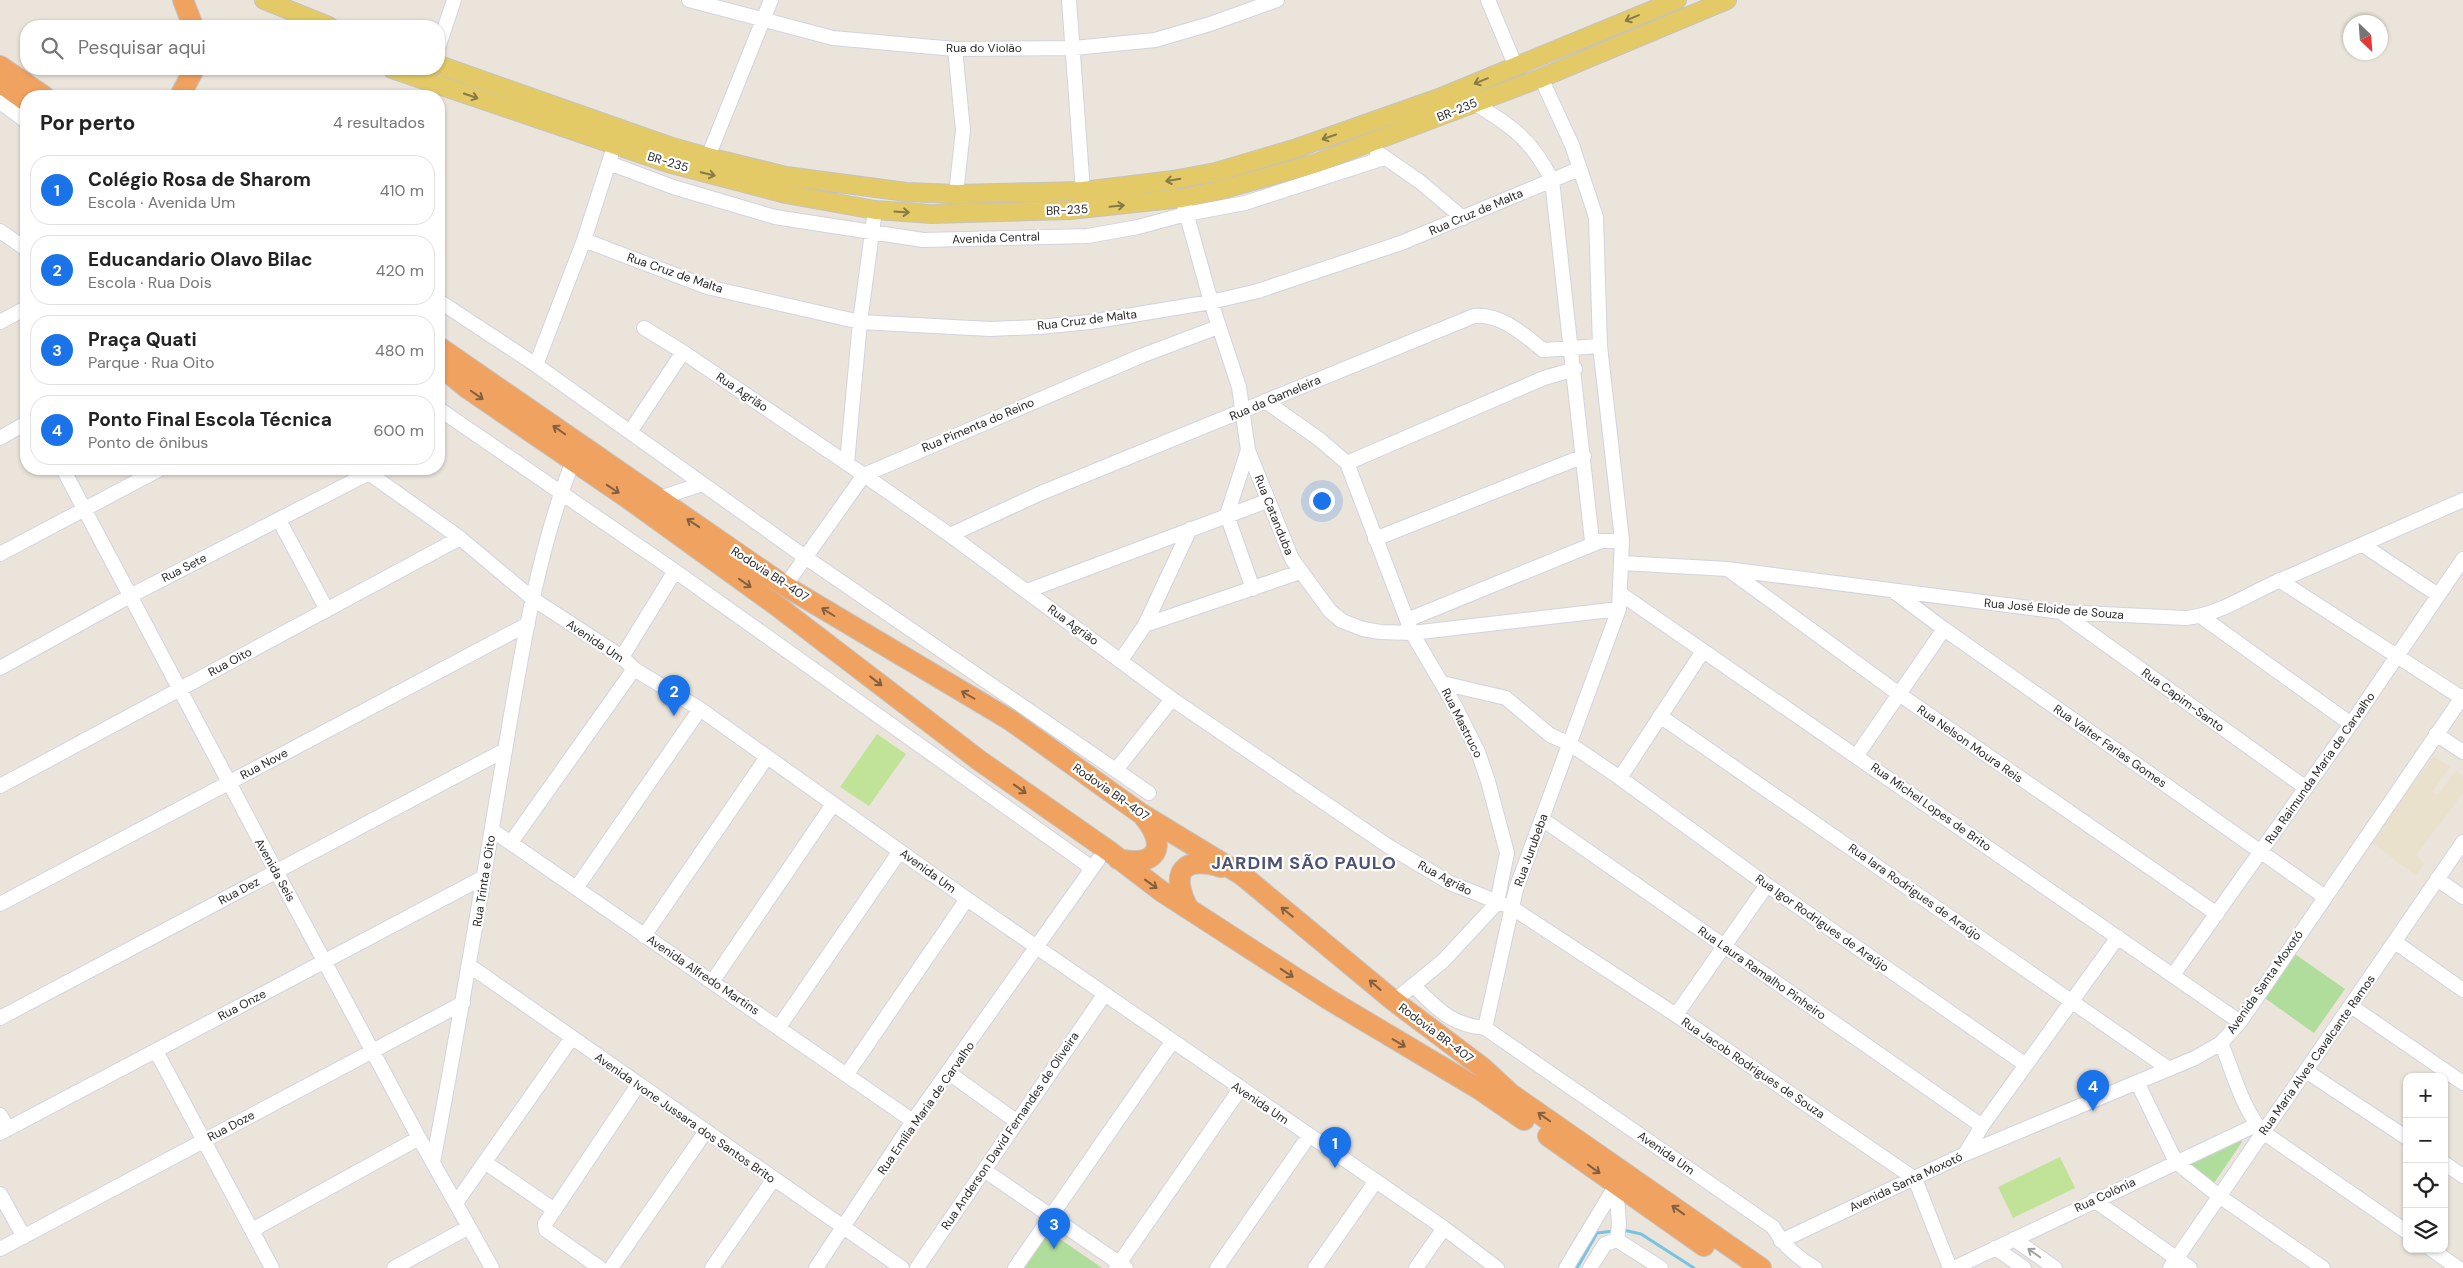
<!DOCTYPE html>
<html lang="pt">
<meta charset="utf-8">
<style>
:root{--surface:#fff;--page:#f2f2f2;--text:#222;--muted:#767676;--line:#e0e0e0;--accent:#1a73e8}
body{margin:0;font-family:"DM Sans",sans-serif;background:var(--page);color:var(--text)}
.controls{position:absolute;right:15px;bottom:15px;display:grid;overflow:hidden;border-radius:10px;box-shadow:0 1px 4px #0004}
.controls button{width:45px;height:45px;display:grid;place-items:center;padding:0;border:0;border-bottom:1px solid var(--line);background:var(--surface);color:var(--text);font:25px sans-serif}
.compass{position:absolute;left:2343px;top:15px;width:45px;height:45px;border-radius:50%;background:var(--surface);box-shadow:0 1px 4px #0004;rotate:155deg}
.you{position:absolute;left:1321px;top:500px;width:18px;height:18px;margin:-12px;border:4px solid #fff;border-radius:50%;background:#1a73e8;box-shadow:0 0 0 8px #1a73e833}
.badge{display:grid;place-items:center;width:32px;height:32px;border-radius:50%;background:var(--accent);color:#fff;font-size:16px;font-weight:700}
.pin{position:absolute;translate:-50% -41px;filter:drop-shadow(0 1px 2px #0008)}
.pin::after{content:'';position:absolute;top:26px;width:18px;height:15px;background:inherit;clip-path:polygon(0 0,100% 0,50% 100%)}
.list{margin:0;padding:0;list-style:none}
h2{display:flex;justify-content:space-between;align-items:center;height:65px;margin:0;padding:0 20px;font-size:21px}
h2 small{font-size:16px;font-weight:400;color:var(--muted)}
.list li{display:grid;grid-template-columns:32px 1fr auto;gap:15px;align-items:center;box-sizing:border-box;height:70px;margin:0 10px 10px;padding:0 10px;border:1px solid var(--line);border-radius:20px}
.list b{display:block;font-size:19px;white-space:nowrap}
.list p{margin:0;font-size:16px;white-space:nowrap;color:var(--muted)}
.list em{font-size:16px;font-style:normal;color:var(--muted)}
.icon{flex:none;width:28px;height:28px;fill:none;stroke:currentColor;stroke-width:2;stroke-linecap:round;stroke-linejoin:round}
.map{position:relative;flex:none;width:2463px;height:1268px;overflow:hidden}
.search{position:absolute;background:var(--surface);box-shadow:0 1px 4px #0004;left:20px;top:20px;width:425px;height:55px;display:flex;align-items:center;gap:12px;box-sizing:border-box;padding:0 18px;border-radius:20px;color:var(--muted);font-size:19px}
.panel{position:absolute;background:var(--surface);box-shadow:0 1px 4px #0004;left:20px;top:90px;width:425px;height:385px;border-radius:20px}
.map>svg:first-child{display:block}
.education{fill:#eae1cc}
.green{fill:#b0dc9c}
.pitch{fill:#c1e398}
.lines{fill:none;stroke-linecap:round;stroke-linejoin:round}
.stream{stroke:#76c4e4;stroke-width:3}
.minor-casing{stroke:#d1d3e0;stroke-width:16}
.major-casing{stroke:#c3c3c3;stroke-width:20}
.highway-casing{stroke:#c3c3c3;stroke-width:22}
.minor{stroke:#fff;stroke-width:14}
.major{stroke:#e4ca66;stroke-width:18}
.highway{stroke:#f0a260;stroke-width:20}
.oneway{stroke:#867a48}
.oneway2{stroke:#835f42}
.oneway3{stroke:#9f9f9f}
.labels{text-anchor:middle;stroke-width:4.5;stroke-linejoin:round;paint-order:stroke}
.street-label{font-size:12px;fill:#292929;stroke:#fff}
.district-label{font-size:18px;font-weight:bold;letter-spacing:1px;fill:#4d5375;stroke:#fff}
</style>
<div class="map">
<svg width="2463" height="1268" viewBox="0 0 2463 1268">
<rect width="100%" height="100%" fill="#eae4db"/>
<path class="education" d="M 2434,756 L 2450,767 L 2432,792 L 2438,795 L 2456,771 L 2463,776 L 2463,793 L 2416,855 L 2425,863 L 2416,876 L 2366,838 L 2377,831 Z"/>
<path class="green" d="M 2289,950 L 2345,989 L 2314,1033 L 2259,994 Z
M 2237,1132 L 2242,1142 L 2212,1186 L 2177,1161 Z
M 1047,1230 L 1102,1268 L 1020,1268 Z"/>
<path class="pitch" d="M 877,734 L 906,754 L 869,806 L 840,787 Z
M 2060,1157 L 2075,1188 L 2013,1218 L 1998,1187 Z"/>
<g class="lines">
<path class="stream" d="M 1623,1230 L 1641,1234 L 1694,1268
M 1577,1268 L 1597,1233 L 1614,1231"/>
<defs>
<path id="minor" d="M 689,0 L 833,38 L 955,49 L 1074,48 L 1155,40 L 1210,24 L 1277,0
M 1069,0 L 1083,191
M 1488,0 L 1516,67
M 439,45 L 454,0
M 955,49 L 963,130 L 956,194
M 0,102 L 26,121
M 1474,103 C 1513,127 1530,138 1552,180 L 1592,541 L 1622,541
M 1377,152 L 1419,181 L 1463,218
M 708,157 L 771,0
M 609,163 L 673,187 L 775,217 L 923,240 L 1088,236 L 1138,227 L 1186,214 L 1245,203 L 1384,158
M 1184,205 L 1211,302 L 1239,387 L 1248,450 L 1292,559 L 1330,611 L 1342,621 L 1363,629 L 1380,632 L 1412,633 L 1619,609
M 0,231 L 26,249
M 584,240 L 707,287 L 860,322 L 990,329 L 1039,327 L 1090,322 L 1211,302 L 1258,291 L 1401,243 L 1579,169
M 439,301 L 536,365 L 805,557 L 1149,793
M 0,322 L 26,308
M 644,328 L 683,352 L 864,475 L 950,535 L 1172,699 L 1388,846 L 1450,883 L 1511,907 L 1676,1015 L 1915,1179 L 1950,1268
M 536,365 L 584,240 L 611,156
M 1265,401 L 1319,439 L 1347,463 L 1412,633 L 1455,706 L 1478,752 L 1488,781 L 1507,853 L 1497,903 L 1443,961 L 1394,1001
M 439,409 L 675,571 L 1092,868
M 630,432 L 683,352
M 0,438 L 26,423
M 847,463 L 860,322 L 875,210
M 1347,463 L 1544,378 L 1575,369
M 63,469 L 276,871 L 419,1138 L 492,1268
M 363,469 L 460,538 L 533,599 L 622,657 L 634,669 L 700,709 L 967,899 L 1444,1228 L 1497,1268
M 657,499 L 702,484
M 1227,515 L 1253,589
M 1227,515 L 1248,450
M 279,520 L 327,610
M 950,535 L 1041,493 L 1474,316 C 1500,313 1523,334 1543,350 L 1600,346
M 1375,539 L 1584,456
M 2363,545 L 2438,595
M 0,554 L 160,469
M 1622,563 L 1727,569 L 2061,612 L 2186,618 C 2220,615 2249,593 2281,580 C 2341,553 2402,527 2463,500
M 1729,570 L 1899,694 L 2217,914
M 2279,580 L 2462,698
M 785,586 L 864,475 L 1141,356 L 1218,327
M 1027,591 L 1267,501
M 1896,593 L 1944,629 L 2325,897
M 1621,594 L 2240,1022
M 2061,612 L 2306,788
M 2202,617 L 2351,724
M 1407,620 L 1601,541
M 1145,625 L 1300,572
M 622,657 L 675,571
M 1121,660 L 1145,625 L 1190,529
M 0,668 L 130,596 L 369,473
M 1442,683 L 1506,698 L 1550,735 L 1570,744 L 1620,778 L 1767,885 L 2026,1065
M 1660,716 L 2169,1069
M 2436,734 L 2463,752
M 1857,755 L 1944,629
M 1116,770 L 1172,699
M 1620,778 L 1703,651
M 0,786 L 460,538
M 1542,819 L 1982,1126
M 492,830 L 913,1121
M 512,841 L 634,669
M 2437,879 L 2463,897
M 577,887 L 700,709
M 0,904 L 528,624
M 644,936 L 767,757
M 2395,942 L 2463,990
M 470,966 L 902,1268
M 2173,975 L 2351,724 L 2463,559
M 712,982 L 833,804
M 1413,985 C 1437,1008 1450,1025 1485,1028 L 1516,889 L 1619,609 L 1622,540 L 1600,346 L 1596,217 L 1572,145 L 1541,78
M 2351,1006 L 2463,1083
M 1676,1015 L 1767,885
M 0,1018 L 505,750
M 779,1027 L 900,851
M 1485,1028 L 1773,1227 C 1784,1246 1797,1257 1815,1268
M 2221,1043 C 2233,1071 2242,1109 2263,1132 L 2407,1232
M 156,1051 L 272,1268
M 2306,1071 L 2407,1138
M 949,1073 L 1016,1121
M 847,1074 L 967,899
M 2137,1082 L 2176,1162 L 2219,1196 L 2323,1268
M 0,1115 L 8,1129
M 0,1133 L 484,877
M 1965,1154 L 1982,1126 L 2118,937
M 433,1162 C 458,1033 479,904 501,774 C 519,670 534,560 573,461
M 486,1163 L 553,1209
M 2444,1163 L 2463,1176
M 984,1170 L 1126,1268
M 1616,1185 L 1619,1224 L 1617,1240
M 0,1194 L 24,1237
M 2094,1200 L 2190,1268
M 456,1203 L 571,1039
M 252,1230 L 419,1138
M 2014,1239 L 2055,1268
M 1781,1241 L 1965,1154 L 2195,1058 L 2221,1043 L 2240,1022 L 2463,696
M 1995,1248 L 2024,1268
M 0,1249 L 463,1003
M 2431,1249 L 2458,1268
M 394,1268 L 469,1227
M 600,1268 L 546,1230 L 545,1224 L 638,1085
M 611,1268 L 706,1131
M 712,1268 L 773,1180
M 816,1268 L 913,1121 L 1098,860
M 917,1268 L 1104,995
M 1015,1268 L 1172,1042
M 1116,1268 L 1240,1089
M 1217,1268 L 1309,1136
M 1315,1268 L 1376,1181
M 1416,1268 L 1444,1228
M 1566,1268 L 1616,1185
M 1590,1268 L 1605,1244 L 1617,1240 L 1661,1268
M 1954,1268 L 2256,1125
M 2170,1268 L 2463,842"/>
<path id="major" d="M 264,0 L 329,26
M 439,65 L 669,146 L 708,157 L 786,176 L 906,192 L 956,194 L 1083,191 L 1173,180 L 1216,172 L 1297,148 L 1439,98 L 1677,0
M 392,69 L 668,163 L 786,194 L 875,210 L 932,214 L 1070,210 L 1182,198 L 1221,190 L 1316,163 L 1541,78 L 1727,0"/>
<path id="highway" d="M 183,0 L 193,26
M 0,66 L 44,96
M 0,82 L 26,101
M 180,96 L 194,69
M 439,347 L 785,586 L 1010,720 L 1140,813 L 1242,875 L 1394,1001 L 1483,1068 L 1511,1094 L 1761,1268
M 439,365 L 467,388 L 629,499 L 776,605 L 980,761 L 1109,851 L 1161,891 L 1328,999 L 1479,1089 L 1524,1120
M 1118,859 C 1156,868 1169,847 1144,817
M 1188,908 C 1170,873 1182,855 1221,867
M 1548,1136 L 1704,1246"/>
</defs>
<use href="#minor" class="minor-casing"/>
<use href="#major" class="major-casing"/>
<use href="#highway" class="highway-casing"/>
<use href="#minor" class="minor"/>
<use href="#major" class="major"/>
<use href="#highway" class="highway"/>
</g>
<defs><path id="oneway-shaft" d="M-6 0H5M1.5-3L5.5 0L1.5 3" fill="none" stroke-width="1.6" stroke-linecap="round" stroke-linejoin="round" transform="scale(1.25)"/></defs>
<g class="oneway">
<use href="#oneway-shaft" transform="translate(1632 18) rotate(157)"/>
<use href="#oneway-shaft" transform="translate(1481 81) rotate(158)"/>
<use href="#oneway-shaft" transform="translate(471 96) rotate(19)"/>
<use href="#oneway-shaft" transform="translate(1329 137) rotate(161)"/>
<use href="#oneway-shaft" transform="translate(708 174) rotate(14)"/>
<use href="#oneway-shaft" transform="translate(1173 180) rotate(171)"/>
<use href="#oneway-shaft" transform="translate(1117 206) rotate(-6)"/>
<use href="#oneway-shaft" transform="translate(902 212) rotate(4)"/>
</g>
<g class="oneway2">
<use href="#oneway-shaft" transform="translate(477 395) rotate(35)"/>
<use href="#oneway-shaft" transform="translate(559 430) rotate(-145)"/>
<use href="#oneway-shaft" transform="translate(613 489) rotate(34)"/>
<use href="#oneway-shaft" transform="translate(693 523) rotate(-146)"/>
<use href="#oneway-shaft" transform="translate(745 583) rotate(35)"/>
<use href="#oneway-shaft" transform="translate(828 612) rotate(-148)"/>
<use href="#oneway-shaft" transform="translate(876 681) rotate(38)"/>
<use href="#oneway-shaft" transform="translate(968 695) rotate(-150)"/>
<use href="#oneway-shaft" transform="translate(1020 789) rotate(36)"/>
<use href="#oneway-shaft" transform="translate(1151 884) rotate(36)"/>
<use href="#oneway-shaft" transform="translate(1287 912) rotate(-141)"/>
<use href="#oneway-shaft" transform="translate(1287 973) rotate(33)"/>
<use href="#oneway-shaft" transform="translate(1375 985) rotate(-139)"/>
<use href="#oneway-shaft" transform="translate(1399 1043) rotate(31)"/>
<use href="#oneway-shaft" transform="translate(1544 1117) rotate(-145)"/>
<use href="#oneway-shaft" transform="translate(1594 1169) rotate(36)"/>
<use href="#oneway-shaft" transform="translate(1678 1210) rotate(-144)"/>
</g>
<use class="oneway3" href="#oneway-shaft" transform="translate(2034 1253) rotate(-145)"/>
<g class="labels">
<g class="street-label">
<text x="984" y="52">Rua do Violão</text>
<text transform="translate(1457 110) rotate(-22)" y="4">BR-235</text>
<text transform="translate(668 162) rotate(17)" y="4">BR-235</text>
<text transform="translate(1067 210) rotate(-3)" y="4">BR-235</text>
<text transform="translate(1476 212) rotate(-23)" y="4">Rua Cruz de Malta</text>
<text transform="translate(996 238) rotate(-2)" y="4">Avenida Central</text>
<text transform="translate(675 273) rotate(19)" y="4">Rua Cruz de Malta</text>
<text transform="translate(1087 320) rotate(-7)" y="4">Rua Cruz de Malta</text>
<text transform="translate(742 392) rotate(34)" y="4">Rua Agrião</text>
<text transform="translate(1275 398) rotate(-23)" y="4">Rua da Gameleira</text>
<text transform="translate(978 425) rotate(-23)" y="4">Rua Pimenta do Reino</text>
<text transform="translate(1274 515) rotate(68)" y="4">Rua Catanduba</text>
<text transform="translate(184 568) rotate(-27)" y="4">Rua Sete</text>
<text transform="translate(770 574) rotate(33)" y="4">Rodovia BR-407</text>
<text transform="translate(2054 609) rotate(5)" y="4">Rua José Eloide de Souza</text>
<text transform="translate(1073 625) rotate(36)" y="4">Rua Agrião</text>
<text transform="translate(595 641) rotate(34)" y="4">Avenida Um</text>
<text transform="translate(230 662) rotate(-28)" y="4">Rua Oito</text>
<text transform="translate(2183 700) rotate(36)" y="4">Rua Capim-Santo</text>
<text transform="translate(1462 723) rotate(63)" y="4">Rua Mastruco</text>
<text transform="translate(1970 744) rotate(35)" y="4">Rua Nelson Moura Reis</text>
<text transform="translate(2110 746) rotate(35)" y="4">Rua Valter Farias Gomes</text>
<text transform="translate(264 764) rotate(-28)" y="4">Rua Nove</text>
<text transform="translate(2320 768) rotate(-55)" y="4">Rua Raimunda Maria de Carvalho</text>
<text transform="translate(1111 792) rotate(35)" y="4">Rodovia BR-407</text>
<text transform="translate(1931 807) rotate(35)" y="4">Rua Michel Lopes de Brito</text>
<text transform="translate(1531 850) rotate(-70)" y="4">Rua Jurubeba</text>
<text transform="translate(275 870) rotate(61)" y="4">Avenida Seis</text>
<text transform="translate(928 871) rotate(36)" y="4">Avenida Um</text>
<text transform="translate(1445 878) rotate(28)" y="4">Rua Agrião</text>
<text transform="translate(484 881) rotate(-81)" y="4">Rua Trinta e Oito</text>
<text transform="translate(239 891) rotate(-28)" y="4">Rua Dez</text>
<text transform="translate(1915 892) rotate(35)" y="4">Rua Iara Rodrigues de Araújo</text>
<text transform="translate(1822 923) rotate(35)" y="4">Rua Igor Rodrigues de Araújo</text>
<text transform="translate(1762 973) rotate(35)" y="4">Rua Laura Ramalho Pinheiro</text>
<text transform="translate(703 975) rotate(34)" y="4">Avenida Alfredo Martins</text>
<text transform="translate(2265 982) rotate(-55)" y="4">Avenida Santa Moxotó</text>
<text transform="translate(242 1005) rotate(-28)" y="4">Rua Onze</text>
<text transform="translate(1436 1033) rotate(37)" y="4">Rodovia BR-407</text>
<text transform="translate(2317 1055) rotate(-55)" y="4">Rua Maria Alves Cavalcante Ramos</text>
<text transform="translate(1753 1068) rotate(34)" y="4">Rua Jacob Rodrigues de Souza</text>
<text transform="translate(1260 1103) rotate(34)" y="4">Avenida Um</text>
<text transform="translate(926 1108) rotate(-55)" y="4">Rua Emília Maria de Carvalho</text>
<text transform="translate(685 1118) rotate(35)" y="4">Avenida Ivone Jussara dos Santos Brito</text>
<text transform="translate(231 1126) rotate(-28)" y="4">Rua Doze</text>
<text transform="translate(1010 1131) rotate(-56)" y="4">Rua Anderson David Fernandes de Oliveira</text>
<text transform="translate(1666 1153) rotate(35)" y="4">Avenida Um</text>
<text transform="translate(1906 1182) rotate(-25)" y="4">Avenida Santa Moxotó</text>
<text transform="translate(2105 1195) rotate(-25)" y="4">Rua Colônia</text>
</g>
<g class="district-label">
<text x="1304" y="869">JARDIM SÃO PAULO</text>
</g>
</g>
</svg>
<div class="controls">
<button>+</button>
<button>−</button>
<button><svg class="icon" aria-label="locate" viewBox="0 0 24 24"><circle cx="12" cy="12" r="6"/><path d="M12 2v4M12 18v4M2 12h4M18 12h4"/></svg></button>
<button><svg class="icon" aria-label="layers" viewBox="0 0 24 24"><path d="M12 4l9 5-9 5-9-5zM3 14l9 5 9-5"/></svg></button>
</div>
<svg class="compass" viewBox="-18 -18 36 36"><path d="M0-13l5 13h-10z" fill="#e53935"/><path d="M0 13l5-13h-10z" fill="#767676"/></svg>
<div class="you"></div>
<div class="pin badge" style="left:1335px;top:1168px">1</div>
<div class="pin badge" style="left:674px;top:716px">2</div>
<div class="pin badge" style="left:1054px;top:1249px">3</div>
<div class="pin badge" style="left:2093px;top:1111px">4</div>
<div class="search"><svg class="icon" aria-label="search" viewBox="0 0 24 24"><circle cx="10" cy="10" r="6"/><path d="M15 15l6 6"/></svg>Pesquisar aqui</div>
<section class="panel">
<h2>Por perto<small>4 resultados</small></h2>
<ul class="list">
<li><span class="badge">1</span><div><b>Colégio Rosa de Sharom</b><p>Escola · Avenida Um</p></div><em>410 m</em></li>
<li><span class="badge">2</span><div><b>Educandario Olavo Bilac</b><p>Escola · Rua Dois</p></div><em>420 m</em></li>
<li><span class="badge">3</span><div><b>Praça Quati</b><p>Parque · Rua Oito</p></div><em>480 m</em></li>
<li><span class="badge">4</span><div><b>Ponto Final Escola Técnica</b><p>Ponto de ônibus</p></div><em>600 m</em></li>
</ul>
</section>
</div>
